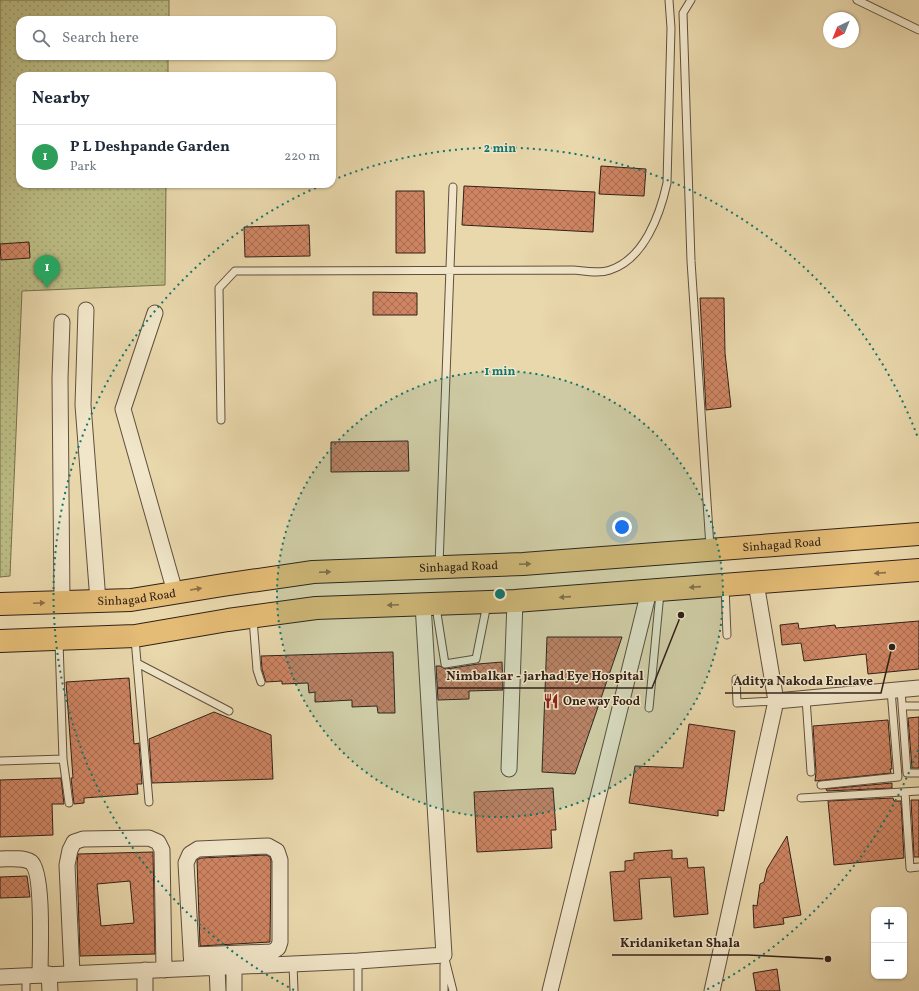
<!DOCTYPE html>
<meta charset="utf-8">
<style>
:root{--surface:#fff;--page:#f2f2f3;--text:#1f2937;--muted:#747a83;--line:#e0e1e3;--accent:#8f2418}
body{margin:0;font-family:Vollkorn,serif;background:var(--page);color:var(--text)}
.controls{position:absolute;right:12px;bottom:12px;display:grid;overflow:hidden;border-radius:8px;box-shadow:0 1px 3px #0004}
.controls button{width:36px;height:36px;display:grid;place-items:center;padding:0;border:0;border-bottom:1px solid var(--line);background:var(--surface);color:var(--text);font:20px sans-serif}
.compass{position:absolute;left:823px;top:12px;width:36px;height:36px;border-radius:50%;background:var(--surface);box-shadow:0 1px 3px #0004;rotate:223deg}
.you{position:absolute;left:622px;top:527px;width:14px;height:14px;margin:-10px;border:3px solid #fff;border-radius:50%;background:#1a73e8;box-shadow:0 0 0 6px #1a73e833}
.badge{display:grid;place-items:center;width:26px;height:26px;border-radius:50%;background:var(--accent);color:#fff;font-size:13px;font-weight:700}
.pin{position:absolute;translate:-50% -33px;filter:drop-shadow(0 1px 2px #0008)}
.pin::after{content:'';position:absolute;top:21px;width:14px;height:12px;background:inherit;clip-path:polygon(0 0,100% 0,50% 100%)}
.list{margin:0;padding:0;list-style:none}
h2{display:flex;justify-content:space-between;align-items:center;height:52px;margin:0;padding:0 16px;font-size:17px}
h2 small{font-size:13px;font-weight:400;color:var(--muted)}
.list li{display:grid;grid-template-columns:26px 1fr auto;gap:12px;align-items:center;box-sizing:border-box;height:64px;padding:0 16px;border-top:1px solid var(--line)}
.list b{display:block;font-size:15px;white-space:nowrap}
.list p{margin:0;font-size:13px;white-space:nowrap;color:var(--muted)}
.list em{font-size:13px;font-style:normal;color:var(--muted)}
.icon{flex:none;width:22px;height:22px;fill:none;stroke:currentColor;stroke-width:2;stroke-linecap:round;stroke-linejoin:round}
.map{position:relative;flex:none;width:919px;height:991px;overflow:hidden}
.search{position:absolute;background:var(--surface);box-shadow:0 1px 3px #0004;left:16px;top:16px;width:320px;height:44px;display:flex;align-items:center;gap:10px;box-sizing:border-box;padding:0 14px;border-radius:12px;color:var(--muted);font-size:15px}
.panel{position:absolute;background:var(--surface);box-shadow:0 1px 3px #0004;left:16px;top:72px;width:320px;height:116px;border-radius:12px}
.map>svg:first-child{display:block}
.grass{fill:url(#grass-dots);stroke:#776f4f}
.building{fill:url(#building-cross-hatch);stroke:#322119;fill-rule:evenodd}
.lines{fill:none;stroke-linecap:round;stroke-linejoin:round}
.lane-casing{stroke:#604f3e;stroke-width:9}
.street-casing{stroke:#604f3e;stroke-width:17}
.primary-casing{stroke:#322119;stroke-width:24}
.lane{stroke:#f1e6c9;stroke-width:7}
.street{stroke:#f1e6c9;stroke-width:15}
.primary{stroke:#e4bc76;stroke-width:22}
.oneway{fill:#8b6e48}
.ring{fill:none;stroke:#0f766e;stroke-width:2;stroke-dasharray:2 4}
.labels{text-anchor:middle;stroke-width:3;stroke-linejoin:round;paint-order:stroke}
.street-label{font-size:12px;fill:#322119;stroke:#f1e6c9}
.poi-label{font-size:12px;font-weight:bold;fill:#322119;stroke:#f1e6c9;text-anchor:start}
.centre{fill:#0f766e;stroke:#f1e6c9;stroke-width:2}
.ring-label{font-size:12px;text-anchor:middle;font-weight:bold;fill:#0f766e;stroke:#f1e6c9;stroke-width:3;stroke-linejoin:round;paint-order:stroke}
.leader{fill:none;stroke:#322119;stroke-width:1.5}
.callout-dot{fill:#322119;stroke:#f1e6c9;stroke-width:1.5}
.callout-label{font-size:13px;text-anchor:middle;font-weight:bold;fill:#322119;stroke:#f1e6c9;stroke-width:3;stroke-linejoin:round;paint-order:stroke}
</style>
<div class="map">
<svg width="919" height="991" viewBox="0 0 919 991">
<defs>
<pattern id="grass-dots" width="8" height="8" patternUnits="userSpaceOnUse"><rect width="8" height="8" fill="#bcbd85"/><path d="M2 2h.1M6 6h.1" fill="none" stroke="#a2a272" stroke-width="1.8" stroke-linecap="round"/></pattern>
<pattern id="building-cross-hatch" width="8" height="8" patternUnits="userSpaceOnUse"><rect width="8" height="8" fill="#cf8563"/><path d="M0 0l8 8M0 8l8-8" fill="none" stroke="#a96c51"/></pattern>
</defs>
<rect width="100%" height="100%" fill="#e9d8ac"/>
<filter id="stains"><feTurbulence type="fractalNoise" baseFrequency=".005" numOctaves="4"/><feColorMatrix values="0 0 0 0 .2 0 0 0 0 .09 0 0 0 0 .02 0 0 0 .5 -.17"/></filter>
<radialGradient id="worn" r=".72"><stop offset=".6" stop-color="#630" stop-opacity="0"/><stop offset="1" stop-color="#630" stop-opacity=".3"/></radialGradient>
<path class="grass" d="M 0,0 L 169,0 L 169,20 L 20,20 L 20,56 L 168,56 L 168,76 L 20,76 L 20,184 L 166,184 L 165,285 L 22,291 L 10,576 L 0,577 Z"/>
<path class="building" d="M 601,166 L 646,169 L 644,196 L 599,194 Z
M 464,186 L 595,192 L 593,232 L 462,225 Z
M 396,191 L 424,191 L 425,253 L 396,253 Z
M 309,225 L 310,256 L 245,257 L 244,227 Z
M 29,242 L 30,258 L 1,260 L 0,244 Z
M 373,292 L 417,293 L 417,315 L 373,315 Z
M 700,298 L 724,298 L 725,353 L 731,407 L 706,410 Z
M 408,441 L 409,471 L 331,472 L 331,442 Z
M 919,621 L 919,669 L 868,674 L 866,654 L 804,661 L 801,643 L 782,645 L 780,625 L 798,623 L 799,629 L 835,625 L 836,628 Z
M 547,637 L 622,637 L 575,774 L 542,772 Z
M 393,652 L 395,713 L 378,713 L 377,706 L 352,707 L 352,700 L 315,702 L 315,692 L 309,693 L 308,683 L 282,684 L 282,681 L 266,682 L 262,669 L 261,656 Z
M 502,662 L 503,690 L 469,691 L 469,699 L 438,700 L 436,666 L 440,666 L 446,669 L 478,664 Z
M 129,678 L 134,744 L 139,743 L 142,784 L 137,784 L 138,794 L 84,798 L 84,803 L 74,804 L 71,778 L 73,778 L 66,682 Z
M 214,712 L 271,735 L 273,779 L 152,783 L 149,739 Z
M 919,717 L 919,768 L 912,768 L 908,718 Z
M 888,720 L 892,769 L 890,769 L 891,773 L 815,781 L 816,772 L 813,726 Z
M 689,724 L 735,731 L 724,811 L 718,810 L 718,816 L 629,803 L 635,766 L 683,768 Z
M 61,778 L 64,804 L 52,804 L 53,835 L 0,837 L 0,780 Z
M 892,783 L 892,788 L 827,791 L 826,789 Z
M 553,788 L 556,830 L 551,830 L 552,848 L 477,852 L 474,792 Z
M 893,798 L 894,801 L 901,801 L 904,858 L 834,865 L 828,801 Z
M 911,800 L 919,800 L 919,857 L 914,857 Z
M 787,836 L 801,915 L 783,918 L 784,924 L 754,928 L 753,905 L 757,906 L 760,884 L 764,882 L 767,869 Z
M 672,850 L 672,859 L 687,858 L 688,868 L 704,867 L 708,914 L 674,917 L 671,877 L 639,879 L 642,919 L 614,921 L 610,872 L 625,871 L 625,861 L 634,860 L 634,853 Z
M 153,852 L 155,954 L 80,956 L 77,863 L 78,854 ZM 130,881 L 134,923 L 101,926 L 97,884 Z
M 266,855 L 270,857 L 271,861 L 270,942 L 200,946 L 197,860 L 201,858 Z
M 27,876 L 30,897 L 0,898 L 0,877 Z
M 777,969 L 780,991 L 756,991 L 753,973 Z"/>
<g class="lines">
<defs>
<path id="lane" d="M 691,0 L 683,13 L 691,261 L 710,547
M 857,0 L 919,30
M 221,420 L 219,288 L 235,271 L 573,270 C 585,271 599,274 610,270 C 644,259 660,215 667,183 L 671,28 L 669,0
M 439,565 L 453,187
M 725,587 L 727,635
M 436,607 L 445,664 L 476,659 L 487,604
M 253,619 L 257,670 L 261,682
M 135,639 L 149,802
M 59,642 L 63,759 L 69,803
M 137,663 L 229,711
M 736,679 L 737,703 L 776,701
M 901,690 L 907,773 L 919,773
M 806,698 L 811,772
M 902,706 L 919,706
M 649,708 L 660,593
M 0,761 L 63,759
M 821,785 L 898,777 L 891,690
M 905,792 L 910,868 L 919,867
M 801,798 L 919,791
M 444,955 L 453,991
M 358,961 L 358,991
M 293,964 L 294,991
M 444,965 L 444,991
M 26,975 L 26,991"/>
<path id="street" d="M 86,310 L 83,405 L 98,601
M 155,313 L 123,409 L 175,592
M 62,322 L 60,378 L 62,602
M 776,701 L 919,688
M 509,769 L 515,601
M 0,859 C 8,859 23,857 31,862 C 44,872 40,956 40,975
M 191,955 L 272,952 L 278,948 L 280,942 L 280,860 L 277,851 L 268,846 L 198,849 L 190,854 L 186,863 L 192,968
M 217,967 L 218,991
M 145,970 L 145,991
M 72,973 L 67,865 L 70,850 L 74,842 L 83,839 L 149,838 L 158,842 L 162,850 L 164,970
M 49,974 L 50,991
M 0,977 L 358,961 L 444,955 L 423,604
M 234,991 L 234,967
M 550,991 L 649,591
M 712,991 L 776,701 L 756,583"/>
<g id="primary">
<path id="s1" d="M 0,604 L 131,600 L 223,585 L 313,572 L 523,564 L 919,534"/>
<path d="M 0,641 L 135,636 L 228,620 L 316,608 L 515,601 L 919,570"/>
</g>
</defs>
<use href="#lane" class="lane-casing"/>
<use href="#street" class="street-casing"/>
<use href="#primary" class="primary-casing"/>
<use href="#lane" class="lane"/>
<use href="#street" class="street"/>
<use href="#primary" class="primary"/>
</g>
<defs><path id="oneway-solid" d="M-6-.8H1V-3.2L6.5 0L1 3.2V.8H-6Z"/></defs>
<g class="oneway">
<use href="#oneway-solid" transform="translate(525 564) rotate(-3)"/>
<use href="#oneway-solid" transform="translate(325 572) rotate(-2)"/>
<use href="#oneway-solid" transform="translate(880 573) rotate(176)"/>
<use href="#oneway-solid" transform="translate(695 587) rotate(176)"/>
<use href="#oneway-solid" transform="translate(196 589) rotate(-9)"/>
<use href="#oneway-solid" transform="translate(565 597) rotate(176)"/>
<use href="#oneway-solid" transform="translate(39 603) rotate(-2)"/>
<use href="#oneway-solid" transform="translate(393 605) rotate(178)"/>
</g>
<circle cx="500" cy="594" r="223" fill="#0f766e" fill-opacity=".12"/>
<g class="ring">
<circle cx="500" cy="594" r="223"/>
<path d="M918 750A446 446 0 0 1 706 990M294 990A446 446 0 0 1 322 185M333 180A446 446 0 0 1 918 438"/>
</g>
<defs>
<symbol id="restaurant-bare" viewBox="-9 -9 18 18"><path d="M-5-6h1v4h1v-4h1v4h1v-4h1v5L-1.5 .5V6h-2V.5L-5-1ZM5-6V6H3V1.5H1.5Q1.5-4 5-6Z" fill="#8f2418" stroke="#f1e6c9" stroke-width="2.5" paint-order="stroke"/></symbol>
</defs>
<g fill-rule="evenodd">
<use href="#restaurant-bare" x="540" y="690" width="22" height="22"/>
</g>
<g class="labels">
<g class="street-label">
<text dy="4" stroke="none"><textPath href="#s1" startOffset="785">Sinhagad Road</textPath></text>
<text dy="4" stroke="none"><textPath href="#s1" startOffset="461">Sinhagad Road</textPath></text>
<text dy="4" stroke="none"><textPath href="#s1" startOffset="137">Sinhagad Road</textPath></text>
</g>
<g class="poi-label">
<text x="563" y="705">One way Food</text>
</g>
</g>
<circle cx="500" cy="594" r="6" class="centre"/>
<g class="ring-label">
<text x="500" y="152">2 min</text>
<text x="500" y="375">1 min</text>
</g>
<path class="leader" d="M681 615L652 688H438M892 647L881 693H725M828 959L748 955H612"/>
<g class="callout-dot">
<circle cx="681" cy="615" r="4"/>
<circle cx="892" cy="647" r="4"/>
<circle cx="828" cy="959" r="4"/>
</g>
<g class="callout-label">
<text x="545" y="680">Nimbalkar - jarhad Eye Hospital</text>
<text x="803" y="685">Aditya Nakoda Enclave</text>
<text x="680" y="947">Kridaniketan Shala</text>
</g>
<rect width="100%" height="100%" filter="url(#stains)"/>
<rect width="100%" height="100%" fill="url(#worn)"/>
</svg>
<div class="controls">
<button>+</button>
<button>−</button>
</div>
<svg class="compass" viewBox="-18 -18 36 36"><path d="M0-13l5 13h-10z" fill="#e53935"/><path d="M0 13l5-13h-10z" fill="#747a83"/></svg>
<div class="you"></div>
<div class="pin badge" style="left:47px;top:288px;background:#2e9e5b">1</div>
<div class="search"><svg class="icon" aria-label="search" viewBox="0 0 24 24"><circle cx="10" cy="10" r="6"/><path d="M15 15l6 6"/></svg>Search here</div>
<section class="panel">
<h2>Nearby<small></small></h2>
<ul class="list">
<li><span class="badge" style="background:#2e9e5b">1</span><div><b>P L Deshpande Garden</b><p>Park</p></div><em>220 m</em></li>
</ul>
</section>
</div>
